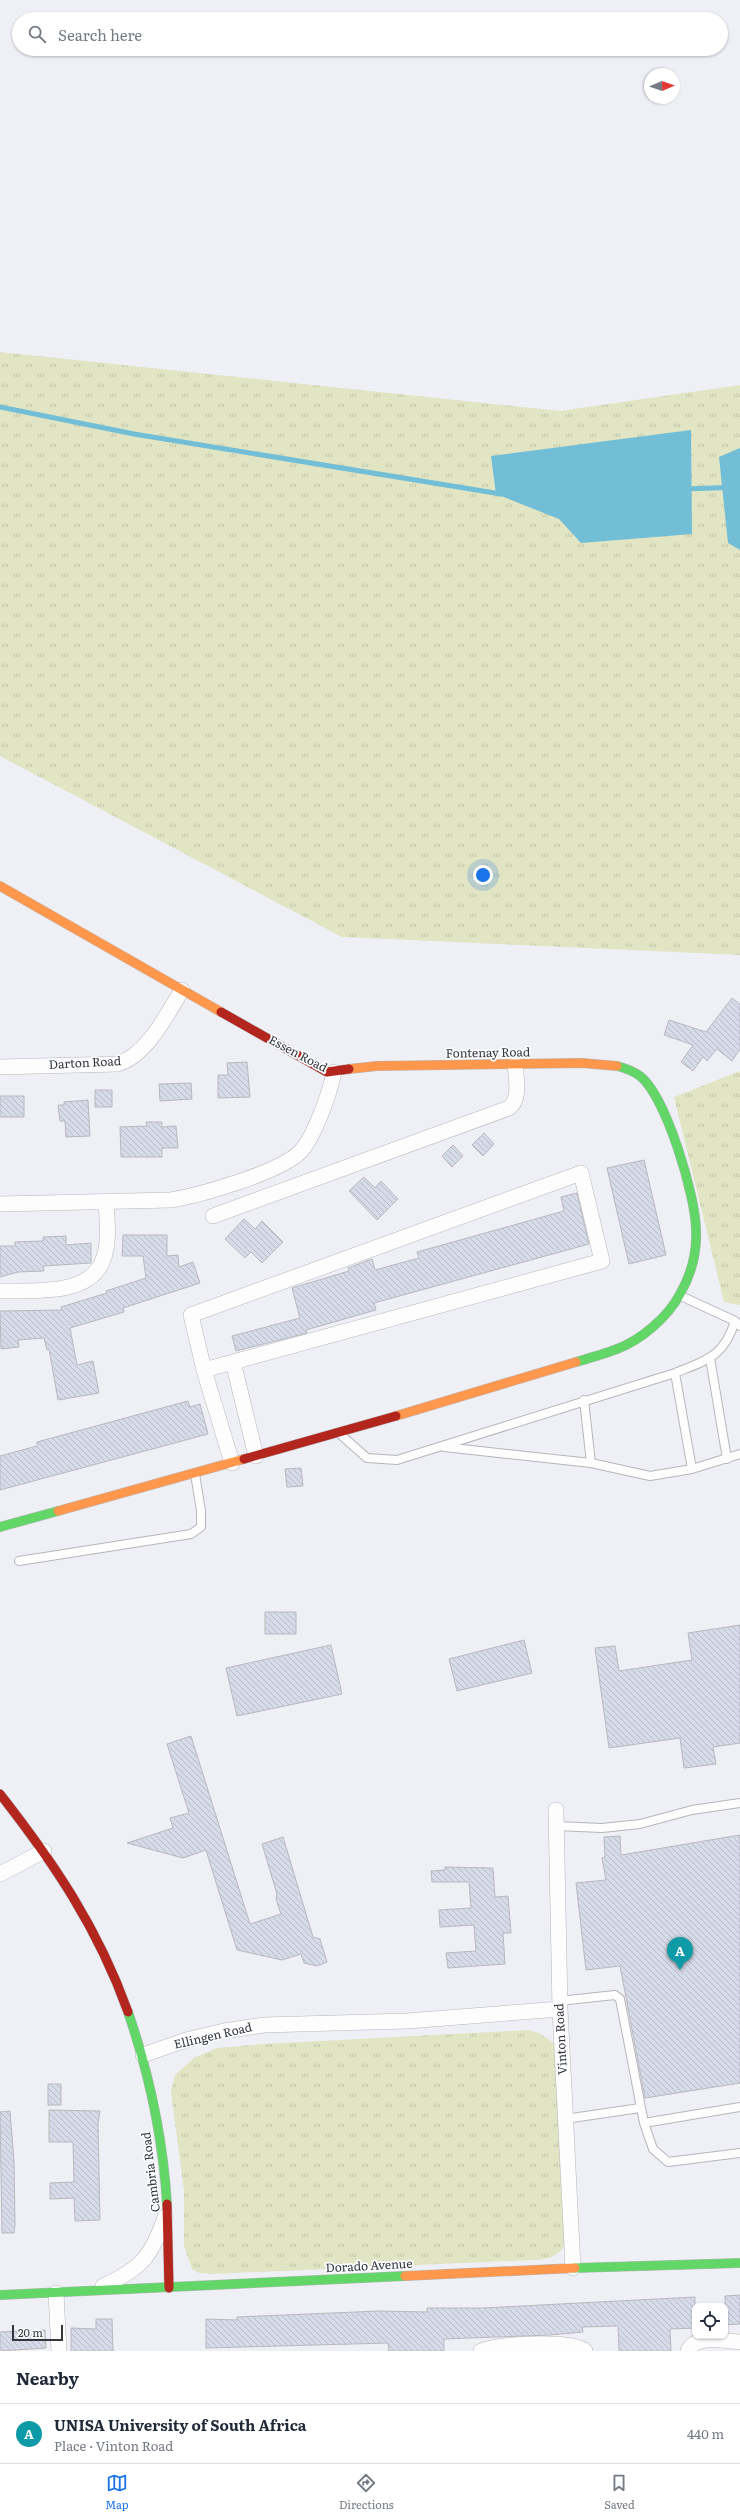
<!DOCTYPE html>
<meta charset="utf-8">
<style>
:root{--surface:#fff;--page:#f2f2f3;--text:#1f2937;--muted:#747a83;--line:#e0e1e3;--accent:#1a73e8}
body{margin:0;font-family:Literata,serif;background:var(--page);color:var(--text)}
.controls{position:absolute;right:12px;bottom:12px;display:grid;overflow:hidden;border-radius:8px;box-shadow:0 1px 3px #0004}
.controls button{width:36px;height:36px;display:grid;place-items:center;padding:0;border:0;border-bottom:1px solid var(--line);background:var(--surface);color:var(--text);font:20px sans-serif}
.compass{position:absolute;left:644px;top:68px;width:36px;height:36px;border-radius:50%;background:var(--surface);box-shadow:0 1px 3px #0004;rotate:88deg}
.scale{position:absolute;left:12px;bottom:10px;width:51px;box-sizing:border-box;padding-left:4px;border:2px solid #343539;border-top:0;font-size:11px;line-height:14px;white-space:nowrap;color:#343539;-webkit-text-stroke:3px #fcfdff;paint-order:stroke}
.you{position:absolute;left:483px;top:875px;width:14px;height:14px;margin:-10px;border:3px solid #fff;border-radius:50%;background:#1a73e8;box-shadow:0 0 0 6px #1a73e833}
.badge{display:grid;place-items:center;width:26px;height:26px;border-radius:50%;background:var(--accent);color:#fff;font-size:13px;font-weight:700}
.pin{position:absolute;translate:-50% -33px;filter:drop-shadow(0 1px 2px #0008)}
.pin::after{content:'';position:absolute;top:21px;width:14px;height:12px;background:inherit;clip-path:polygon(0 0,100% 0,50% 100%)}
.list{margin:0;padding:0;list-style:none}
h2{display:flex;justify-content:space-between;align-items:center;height:52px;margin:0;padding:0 16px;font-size:17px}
h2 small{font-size:13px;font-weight:400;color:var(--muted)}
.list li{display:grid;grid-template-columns:26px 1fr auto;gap:12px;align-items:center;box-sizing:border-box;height:60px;padding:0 16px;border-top:1px solid var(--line)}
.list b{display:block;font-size:15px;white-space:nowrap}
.list p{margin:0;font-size:13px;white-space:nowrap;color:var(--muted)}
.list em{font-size:13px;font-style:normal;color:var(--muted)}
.icon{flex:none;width:22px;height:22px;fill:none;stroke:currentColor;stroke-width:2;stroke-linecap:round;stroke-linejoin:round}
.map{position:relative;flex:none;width:740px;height:2351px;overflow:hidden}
.search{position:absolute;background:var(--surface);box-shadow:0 1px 3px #0004;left:12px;right:12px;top:12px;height:44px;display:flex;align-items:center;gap:10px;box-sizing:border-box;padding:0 14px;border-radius:22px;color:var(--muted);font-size:15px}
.sheet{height:112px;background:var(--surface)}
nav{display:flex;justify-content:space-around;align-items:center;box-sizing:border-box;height:56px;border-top:1px solid var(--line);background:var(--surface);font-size:11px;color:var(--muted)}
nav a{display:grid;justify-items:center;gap:2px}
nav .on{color:var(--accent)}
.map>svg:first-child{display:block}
.grass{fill:url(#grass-tufts)}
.water{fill:#72bed7}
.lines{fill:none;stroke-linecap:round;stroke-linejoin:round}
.stream{stroke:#72bed7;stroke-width:5}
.building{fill:url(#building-back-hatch);stroke:#b8b8bd}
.lane-casing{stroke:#b6b6bb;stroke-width:10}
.street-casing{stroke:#b6b6bb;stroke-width:16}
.fast-casing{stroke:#b6b6bb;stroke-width:10}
.slow-casing{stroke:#b6b6bb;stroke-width:10}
.jam-casing{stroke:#b6b6bb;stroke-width:10}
.lane{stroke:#fdfdfe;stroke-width:8}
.street{stroke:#fdfdfe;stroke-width:15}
.fast{stroke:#63d668;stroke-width:9}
.slow{stroke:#ff974d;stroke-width:9}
.jam{stroke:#b3261e;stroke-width:9}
.labels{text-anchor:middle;stroke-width:3.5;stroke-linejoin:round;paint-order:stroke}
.street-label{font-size:12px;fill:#343539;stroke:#fcfdff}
</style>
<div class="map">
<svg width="740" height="2351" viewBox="0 0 740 2351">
<defs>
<pattern id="grass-tufts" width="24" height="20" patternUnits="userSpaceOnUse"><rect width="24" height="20" fill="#e1e5c4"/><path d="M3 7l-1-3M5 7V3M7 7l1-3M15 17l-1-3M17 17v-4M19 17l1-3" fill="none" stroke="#c2c5a9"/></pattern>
<pattern id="building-back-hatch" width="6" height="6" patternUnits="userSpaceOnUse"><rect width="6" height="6" fill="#d7dbe9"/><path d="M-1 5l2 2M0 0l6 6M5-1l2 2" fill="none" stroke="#b9bdc9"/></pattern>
</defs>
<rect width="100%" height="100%" fill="#eff0f6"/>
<path class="grass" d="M 0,352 L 560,411 L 740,385 L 740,955 L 342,937 L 0,756 Z
M 740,1071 L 740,1305 L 724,1302 L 674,1097 Z
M 528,2030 L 539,2033 L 554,2043 L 566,2244 C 558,2256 550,2259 536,2260 L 212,2274 L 199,2273 L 192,2269 L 184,2246 L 184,2191 L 171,2092 L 175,2075 L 194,2058 L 217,2048 L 264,2044 Z"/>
<path class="water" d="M 691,430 L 692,534 L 581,543 L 559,519 L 496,494 L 491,456 Z
M 740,448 L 740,550 L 728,543 L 719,457 Z"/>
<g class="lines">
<path class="stream" d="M 0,407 L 134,434 L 501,494
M 685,489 L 740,487"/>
</g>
<path class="building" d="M 732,998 L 740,1004 L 740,1049 L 732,1061 L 717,1049 L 707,1061 L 703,1057 L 693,1071 L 681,1062 L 693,1045 L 664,1035 L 669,1020 L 706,1032 Z
M 247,1062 L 250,1097 L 218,1098 L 218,1075 L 228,1075 L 227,1063 Z
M 191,1083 L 192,1099 L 160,1101 L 159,1084 Z
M 95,1090 L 112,1090 L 112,1107 L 95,1107 Z
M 0,1096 L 24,1096 L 24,1117 L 0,1117 Z
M 88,1100 L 90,1136 L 66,1137 L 65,1121 L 60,1121 L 58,1105 L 64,1105 L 64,1102 Z
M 146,1122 L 162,1122 L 162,1127 L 176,1126 L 178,1148 L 162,1148 L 162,1157 L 121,1157 L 120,1127 L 147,1126 Z
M 484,1133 L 494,1144 L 483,1156 L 472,1145 Z
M 453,1145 L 463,1156 L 452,1167 L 442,1156 Z
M 644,1160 L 666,1255 L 629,1264 L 607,1168 Z
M 364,1177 L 375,1188 L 381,1181 L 398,1199 L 377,1220 L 349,1191 Z
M 577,1193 L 589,1244 L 374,1303 L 376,1310 L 306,1330 L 307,1333 L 236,1351 L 232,1336 L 300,1318 L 292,1288 L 349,1271 L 348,1268 L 372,1259 L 375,1270 L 419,1258 L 417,1252 L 564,1211 L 561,1197 Z
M 244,1219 L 255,1229 L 262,1221 L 283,1242 L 262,1263 L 251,1252 L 245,1258 L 225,1239 Z
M 123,1235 L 167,1235 L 167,1256 L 178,1255 L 179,1267 L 193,1262 L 200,1283 L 123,1308 L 124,1312 L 70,1328 L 77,1365 L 93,1361 L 99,1393 L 58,1400 L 49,1349 L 47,1350 L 44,1338 L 18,1340 L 19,1347 L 1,1349 L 0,1311 L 62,1310 L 61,1307 L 107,1293 L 106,1291 L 146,1278 L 143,1256 L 122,1256 Z
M 66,1236 L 66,1245 L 91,1243 L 91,1263 L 43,1266 L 44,1271 L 18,1272 L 0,1277 L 0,1246 L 15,1246 L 15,1242 L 43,1241 L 43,1237 Z
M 188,1401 L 190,1407 L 200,1404 L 208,1434 L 0,1490 L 0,1456 L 37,1446 L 37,1442 Z
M 301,1468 L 303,1486 L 287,1487 L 285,1469 Z
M 265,1612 L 296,1612 L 296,1634 L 265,1634 Z
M 740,1625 L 740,1743 L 713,1747 L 716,1764 L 684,1768 L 680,1738 L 609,1748 L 595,1648 L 615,1646 L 619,1671 L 692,1660 L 688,1633 Z
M 524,1640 L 532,1673 L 457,1691 L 449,1659 Z
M 331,1645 L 342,1694 L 237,1716 L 226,1668 Z
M 191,1736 L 250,1924 L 281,1914 L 276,1899 L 277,1894 L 262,1844 L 283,1837 L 313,1937 L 320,1939 L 327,1962 L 317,1966 L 304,1963 L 301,1954 L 282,1960 L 237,1950 L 206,1850 L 183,1858 L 127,1843 L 173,1828 L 170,1818 L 189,1813 L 167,1744 Z
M 740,1835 L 740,2083 L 645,2098 L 620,1966 L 586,1970 L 576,1883 L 606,1880 L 602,1858 L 605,1857 L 604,1837 L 620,1836 L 621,1855 Z
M 445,1867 L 493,1868 L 495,1897 L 508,1896 L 511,1933 L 503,1933 L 505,1964 L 448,1968 L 446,1953 L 476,1951 L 474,1925 L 440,1927 L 439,1910 L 471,1908 L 469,1882 L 432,1882 L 431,1871 L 445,1870 Z
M 48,2084 L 61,2084 L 61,2105 L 48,2105 Z
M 49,2110 L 100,2111 L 98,2124 L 100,2220 L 75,2221 L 74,2198 L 50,2199 L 50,2183 L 74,2182 L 73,2142 L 49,2142 Z
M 10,2111 L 14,2162 L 15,2225 L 14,2233 L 2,2233 L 0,2112 Z
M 740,2295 L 740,2324 L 725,2325 L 725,2296 Z
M 695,2297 L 695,2328 L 670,2329 L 671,2351 L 619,2351 L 618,2326 L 582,2327 L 583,2332 L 550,2335 L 444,2339 L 444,2351 L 389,2351 L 388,2343 L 206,2348 L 206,2319 L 237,2320 L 237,2317 L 379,2311 L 427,2312 L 427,2308 L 483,2308 Z
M 96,2319 L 112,2319 L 113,2351 L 71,2351 L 71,2328 L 96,2329 Z
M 45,2330 L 46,2348 L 0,2351 L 0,2332 Z"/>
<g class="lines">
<defs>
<path id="lane" d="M 681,1296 L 735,1321 L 740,1326
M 710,1358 L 727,1459
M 675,1373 L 692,1469
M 584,1400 L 591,1463
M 341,1435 L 367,1458 L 397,1460 L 675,1373 C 707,1360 724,1357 735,1321
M 444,1447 L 591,1463 L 650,1476 L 692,1469 L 740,1454
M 19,1561 L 191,1534 L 201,1527 L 201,1511 L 195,1474
M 556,1826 L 602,1828 L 640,1824 L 692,1810 L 740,1803
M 559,2001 L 615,1995 L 620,1999 L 644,2123 L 740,2107
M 565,2119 L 640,2108
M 644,2123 L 653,2149 L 668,2162 L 740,2153"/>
<path id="street" d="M 0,1067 L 117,1064 C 146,1057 167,1014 182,990
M 0,1204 L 171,1200 C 201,1195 277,1173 299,1153 C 314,1139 330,1092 334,1072
M 213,1216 L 509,1108 C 521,1099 516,1078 515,1065
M 0,1291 C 32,1290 89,1297 103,1260 C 110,1242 107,1220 106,1202
M 233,1362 L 256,1456
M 204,1370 L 602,1261 L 581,1173 L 191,1315 L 204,1370 L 232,1463
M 556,1810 L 560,2009 L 573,2268
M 0,1874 L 44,1851
M 143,2055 L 186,2040 L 224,2031 L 264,2025 L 407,2021 L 560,2009
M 103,2286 C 141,2269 152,2256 165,2217
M 56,2293 L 59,2351
M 481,2351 C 496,2343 573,2340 585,2351
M 688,2351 C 695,2334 725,2341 740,2342"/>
<path id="fast" d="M 576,1362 C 590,1358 604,1354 617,1349 C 641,1340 668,1317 680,1294 C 691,1275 697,1252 696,1230 C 696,1197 666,1096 640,1076 C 633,1071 625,1068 617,1066
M 0,1527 L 58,1511
M 128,2012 C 149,2073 163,2139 167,2204
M 575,2268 L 740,2263
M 0,2295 L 405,2276"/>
<path id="slow" d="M 0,886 L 221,1012
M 349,1069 L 377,1066 L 582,1063 L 617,1066
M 396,1416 L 576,1362
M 58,1511 L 244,1459
M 405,2276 L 575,2268"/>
<path id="jam" d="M 221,1012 L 327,1072 L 349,1069
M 244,1459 L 396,1416
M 0,1794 C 54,1863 98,1928 128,2012
M 167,2204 L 169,2288"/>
</defs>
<use href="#lane" class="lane-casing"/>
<use href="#street" class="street-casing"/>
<use href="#fast" class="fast-casing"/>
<use href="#slow" class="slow-casing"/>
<use href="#jam" class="jam-casing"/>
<use href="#lane" class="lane"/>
<use href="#street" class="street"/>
<use href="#fast" class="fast"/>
<use href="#slow" class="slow"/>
<use href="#jam" class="jam"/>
</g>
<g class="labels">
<g class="street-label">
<text transform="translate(488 1053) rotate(-1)" y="4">Fontenay Road</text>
<text transform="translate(298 1054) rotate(28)" y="4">Essen Road</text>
<text transform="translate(85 1063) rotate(-3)" y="4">Darton Road</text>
<text transform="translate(213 2036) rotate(-13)" y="4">Ellingen Road</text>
<text transform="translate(561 2039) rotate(-93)" y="4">Vinton Road</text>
<text transform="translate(151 2172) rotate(-97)" y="4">Cambria Road</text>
<text transform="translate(369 2266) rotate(-3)" y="4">Dorado Avenue</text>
</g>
</g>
</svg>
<div class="controls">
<button><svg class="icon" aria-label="locate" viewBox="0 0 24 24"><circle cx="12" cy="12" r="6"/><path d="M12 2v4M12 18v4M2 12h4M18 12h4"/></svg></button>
</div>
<svg class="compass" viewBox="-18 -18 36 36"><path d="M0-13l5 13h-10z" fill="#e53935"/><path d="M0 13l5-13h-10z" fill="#747a83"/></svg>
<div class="scale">20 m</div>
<div class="you"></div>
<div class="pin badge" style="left:680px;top:1970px;background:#0f9aa8">A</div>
<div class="search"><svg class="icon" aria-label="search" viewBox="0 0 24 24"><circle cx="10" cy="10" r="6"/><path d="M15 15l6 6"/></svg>Search here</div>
</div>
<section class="sheet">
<h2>Nearby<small></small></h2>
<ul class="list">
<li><span class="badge" style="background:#0f9aa8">A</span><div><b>UNISA University of South Africa</b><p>Place · Vinton Road</p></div><em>440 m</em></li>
</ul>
</section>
<nav>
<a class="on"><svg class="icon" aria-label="map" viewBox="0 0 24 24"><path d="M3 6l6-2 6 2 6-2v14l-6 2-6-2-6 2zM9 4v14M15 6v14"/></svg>Map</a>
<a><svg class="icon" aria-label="directions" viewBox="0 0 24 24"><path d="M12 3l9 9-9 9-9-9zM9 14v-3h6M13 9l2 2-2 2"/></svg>Directions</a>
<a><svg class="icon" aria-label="saved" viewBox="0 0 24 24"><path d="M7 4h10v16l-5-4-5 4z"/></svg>Saved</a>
</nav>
